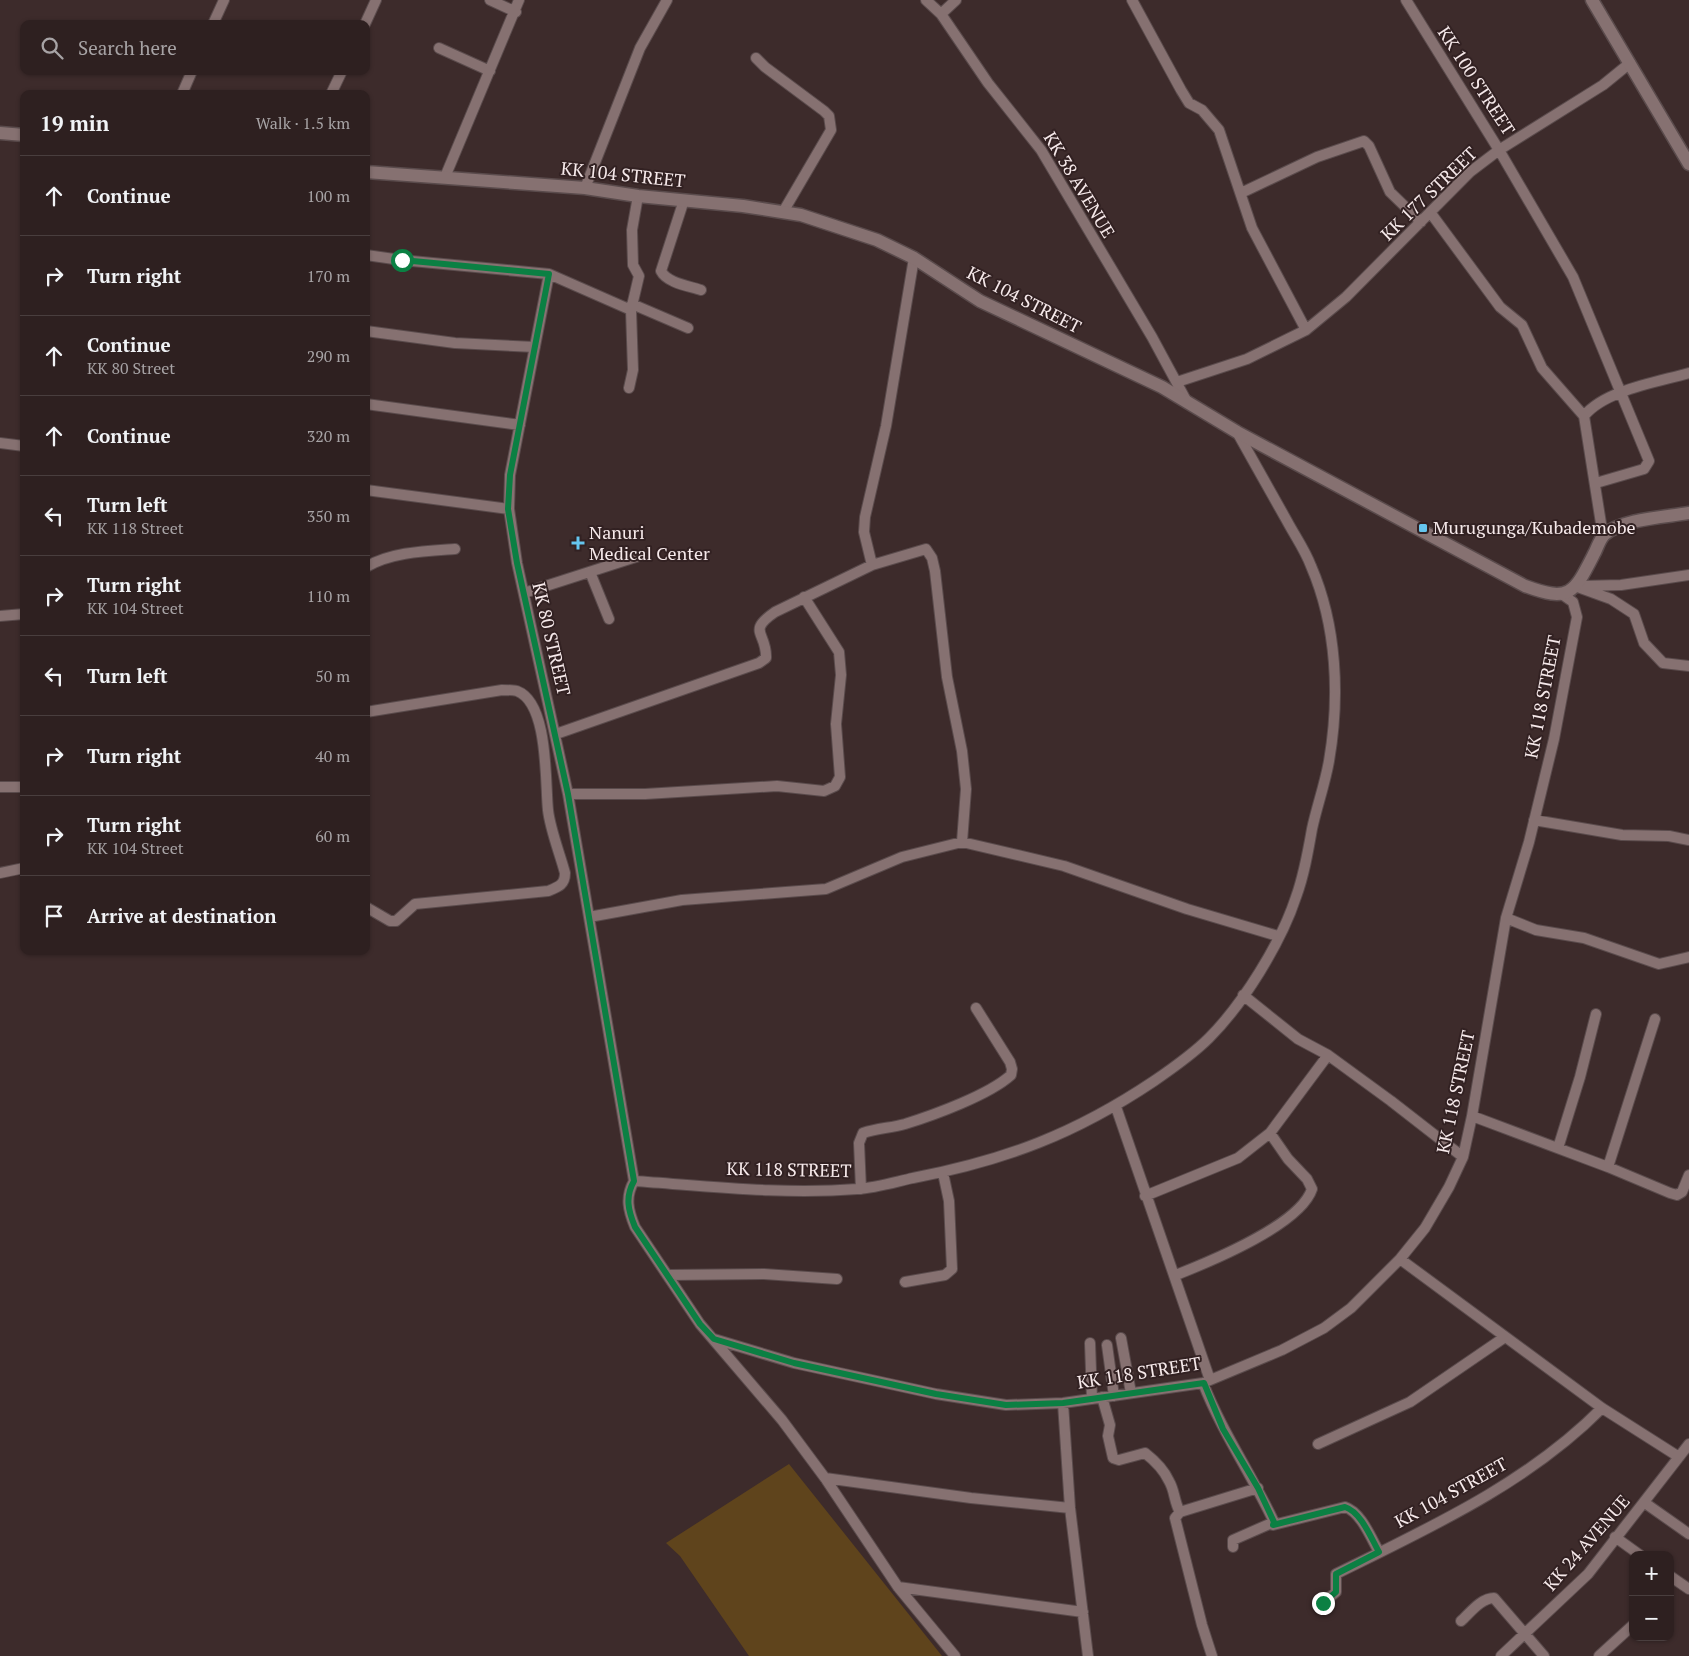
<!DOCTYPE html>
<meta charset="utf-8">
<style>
:root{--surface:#2e2020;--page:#3a2d2d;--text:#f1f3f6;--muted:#a7a3a5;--line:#493e3e}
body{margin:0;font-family:"PT Serif",serif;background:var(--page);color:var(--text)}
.controls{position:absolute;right:15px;bottom:15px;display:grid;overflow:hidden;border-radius:10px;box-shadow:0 1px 4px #0004}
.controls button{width:45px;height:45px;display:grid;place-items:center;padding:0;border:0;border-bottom:1px solid var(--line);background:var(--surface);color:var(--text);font:25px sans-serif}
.stop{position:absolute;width:15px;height:15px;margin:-11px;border:4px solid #0b8043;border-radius:50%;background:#fff}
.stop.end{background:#0b8043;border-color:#fff;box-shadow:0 1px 5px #0008}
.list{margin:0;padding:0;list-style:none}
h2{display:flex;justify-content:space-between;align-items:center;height:65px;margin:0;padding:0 20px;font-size:21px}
h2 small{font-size:16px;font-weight:400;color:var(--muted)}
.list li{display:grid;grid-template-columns:32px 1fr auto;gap:15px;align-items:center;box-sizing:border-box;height:80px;padding:0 20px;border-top:1px solid var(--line)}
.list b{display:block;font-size:19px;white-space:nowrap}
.list p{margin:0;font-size:16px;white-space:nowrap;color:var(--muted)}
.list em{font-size:16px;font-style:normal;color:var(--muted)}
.icon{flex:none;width:28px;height:28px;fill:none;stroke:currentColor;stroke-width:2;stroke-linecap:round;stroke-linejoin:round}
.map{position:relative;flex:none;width:1689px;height:1656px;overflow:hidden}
.search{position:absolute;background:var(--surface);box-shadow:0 1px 4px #0004;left:20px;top:20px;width:350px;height:55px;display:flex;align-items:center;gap:12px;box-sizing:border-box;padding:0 18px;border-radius:10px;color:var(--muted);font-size:19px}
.panel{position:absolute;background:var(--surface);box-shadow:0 1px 4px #0004;left:20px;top:90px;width:350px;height:865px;border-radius:10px}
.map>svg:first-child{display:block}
.green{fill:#5f441c}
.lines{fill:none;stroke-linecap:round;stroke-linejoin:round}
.street-casing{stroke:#5a4b4c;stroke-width:12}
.secondary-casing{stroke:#5a4b4c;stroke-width:15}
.street{stroke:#867171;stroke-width:10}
.secondary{stroke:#867171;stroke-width:12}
.route{stroke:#0b8043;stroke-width:6}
.poi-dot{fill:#65c5ee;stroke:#322122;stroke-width:2}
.labels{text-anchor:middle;stroke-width:4;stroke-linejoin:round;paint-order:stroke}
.street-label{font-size:18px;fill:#f6e9ea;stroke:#322122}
.poi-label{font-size:18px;fill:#f6e9ea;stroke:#322122;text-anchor:start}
</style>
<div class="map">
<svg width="1689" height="1656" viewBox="0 0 1689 1656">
<rect width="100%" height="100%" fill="#3d2b2b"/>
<path class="green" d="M 789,1464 L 942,1656 L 749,1656 L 680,1556 L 666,1543 Z"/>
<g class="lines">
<defs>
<path id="street" d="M 490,0 L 516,12
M 926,0 L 941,14 L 988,83 L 1041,150 L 1152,337 L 1186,400
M 1132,0 L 1181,90 L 1189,103 L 1202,110 L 1219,130 L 1252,228 L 1306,330
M 1406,0 L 1499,150 L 1603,85 L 1630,63
M 941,14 L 956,0
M 213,24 L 224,0
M 365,24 L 376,0
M 439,48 L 490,71
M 756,58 L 765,67 L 824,111 L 829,116 L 831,130 L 783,212
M 182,94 L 192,71
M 331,94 L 342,71
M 445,177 L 519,0
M 585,188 L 640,48 L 667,0
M 1241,193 L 1317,157 L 1364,141 L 1369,146 L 1390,192 L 1421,222
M 684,200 L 661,271 C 667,283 689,286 701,290
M 1430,212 L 1500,307 L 1522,325 L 1542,368 L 1584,416
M 366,255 L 401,260 L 549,274 L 510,475 L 509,509
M 549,274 L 631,310
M 632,304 L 688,328
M 366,331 L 455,343 L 535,347
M 1177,382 L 1247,359 L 1306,330 L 1346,297 L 1470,172 L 1499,150 L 1573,277 L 1649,461 L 1644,469 L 1596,483
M 629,388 L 633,370 L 631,310 L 639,276 L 633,265 L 632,230 L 638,196
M 366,404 L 520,425
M 0,443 L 24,446
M 366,490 L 509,509 L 517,563 L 568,794 L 634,1181 C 625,1197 628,1210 635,1227 L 700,1324 L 782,1420 L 825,1478 L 898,1587 L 955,1656
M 1603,536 L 1584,416 C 1605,390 1658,382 1689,373
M 872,565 L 864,532 L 865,517 L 886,426 L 914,258
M 366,567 C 391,552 426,551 455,549
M 590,572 L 609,619
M 1575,586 L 1611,599 L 1634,614 L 1644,643 L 1663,663 L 1689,666
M 1581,586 L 1621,585 L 1689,575
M 524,593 L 642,555
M 0,616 L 24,614
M 366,712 L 502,690 C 506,690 513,690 517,691 C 549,703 545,783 548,810 C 550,829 560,854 565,873 C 565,885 558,887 548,891 L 415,904 L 396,921 L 390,921 L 366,907
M 556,734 L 759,663 L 766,658 C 767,632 746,632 775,612 L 872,565 L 926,549 L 932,558 L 935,571 L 947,677 L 962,751 L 966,789 L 962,842
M 0,787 L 24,787
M 568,794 L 645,794 L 777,786 L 824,791 L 835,786 L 840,777 L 836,724 L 841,675 L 839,652 L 804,597
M 1534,820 L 1622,835 L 1669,836 L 1689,840
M 0,873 L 24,868
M 589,917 L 682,900 L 826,889 L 902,857 L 962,842 L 1064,866 L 1187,909 L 1278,936
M 1506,918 L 1536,930 L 1584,938 L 1659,964 L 1689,957
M 1243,995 L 1298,1039 L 1328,1055 L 1391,1101 L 1463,1157
M 1116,1107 L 1210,1380
M 1472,1116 L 1608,1167 L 1670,1193 L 1677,1195 L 1682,1192 L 1689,1175
M 1558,1148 L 1580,1077 L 1596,1014
M 1608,1167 L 1655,1019
M 634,1181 C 708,1186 783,1195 857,1189 C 876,1188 895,1182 913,1178 C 1006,1160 1075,1134 1154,1081 C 1173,1068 1193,1054 1209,1038 C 1243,1004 1281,943 1296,897 C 1304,875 1308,852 1312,829 C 1317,806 1325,784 1329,761 C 1340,697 1337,626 1311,566 C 1305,550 1295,536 1287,521 C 1270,491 1254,462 1237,432
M 861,1189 L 859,1143 L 863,1133 C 877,1128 891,1128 905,1124 C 934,1115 989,1095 1011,1075 L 1012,1069 L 1010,1062 L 976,1008
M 1145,1196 L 1238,1158 L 1270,1133 L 1328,1055
M 1400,1259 L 1602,1408 L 1679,1457
M 667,1275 L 764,1274 L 837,1279
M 1176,1275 C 1209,1262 1300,1225 1312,1189 L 1307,1179 L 1288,1159 L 1270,1133
M 905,1282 L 945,1275 L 952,1269 L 949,1201 L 943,1173
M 1121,1338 L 1131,1393
M 714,1339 L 794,1363 L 936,1394 L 1006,1405 L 1063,1403 L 1203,1383 L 1282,1350 L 1324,1328 L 1351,1308 L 1400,1259 L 1425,1228 L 1449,1187 L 1463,1157 L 1472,1116 L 1506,918 L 1529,842 L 1554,739 L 1577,617 L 1573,602 L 1563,595
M 1090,1343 L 1092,1399
M 1107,1345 L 1114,1396
M 1203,1383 C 1223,1434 1251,1473 1274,1522 L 1233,1540 L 1233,1547
M 1102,1397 L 1110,1425 L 1108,1436 L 1113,1458 L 1119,1460 L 1145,1453 C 1154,1460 1164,1470 1169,1481 C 1175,1491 1174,1502 1180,1512
M 1063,1403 L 1070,1508 L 1088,1656
M 1318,1444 L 1410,1402 L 1505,1337
M 825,1478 L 971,1498 L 1070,1508
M 1645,1503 L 1689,1534
M 1273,1525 L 1345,1507 C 1361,1512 1371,1538 1379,1552
M 1615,1537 L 1640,1555
M 1670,1576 L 1689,1589
M 898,1587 L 1083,1612
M 1323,1603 L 1336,1592 L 1336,1574 C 1429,1528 1528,1483 1602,1408
M 1461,1621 C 1470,1613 1481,1598 1494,1598 L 1544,1656
M 1212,1656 L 1202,1625 L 1175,1518 L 1180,1512 L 1258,1488
M 1501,1656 L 1588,1574 L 1689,1444
M 1599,1656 L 1633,1625"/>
<path id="secondary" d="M 1592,0 L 1689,164
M 0,133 L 24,135
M 366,172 L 585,188 L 638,196 L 743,206 L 801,215 L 877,240 L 914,258 L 980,301 L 1162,387 L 1237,432 L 1525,586 C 1571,603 1574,593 1595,552 C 1597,548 1600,539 1604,535 C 1621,519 1666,517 1689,513"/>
</defs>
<use href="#street" class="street-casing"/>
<use href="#secondary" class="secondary-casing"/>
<use href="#street" class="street"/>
<use href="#secondary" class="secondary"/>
</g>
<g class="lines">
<path class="route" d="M 402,260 L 549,274 L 510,475 L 508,509 L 517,563 L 568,794 L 634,1181 C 625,1197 628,1210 635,1227 L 700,1324 L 714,1339 L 794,1363 L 936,1394 L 1006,1405 L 1063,1403 L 1204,1383 L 1223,1429 L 1258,1488 L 1274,1522 L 1273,1525 L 1345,1507 C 1361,1512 1371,1538 1379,1552 L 1336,1574 L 1336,1592 L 1323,1603"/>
</g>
<g class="poi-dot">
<rect x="1418" y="523" width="10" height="10" rx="2.5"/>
<path d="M575.5 535.5h5v5h5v5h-5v5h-5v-5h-5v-5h5z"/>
</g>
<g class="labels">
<g class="street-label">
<text transform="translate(1476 81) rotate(57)" y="6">KK 100 STREET</text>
<text transform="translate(623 175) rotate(6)" y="6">KK 104 STREET</text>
<text transform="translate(1079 185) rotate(59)" y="6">KK 38 AVENUE</text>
<text transform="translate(1429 194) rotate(-44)" y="6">KK 177 STREET</text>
<text transform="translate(1024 300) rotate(27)" y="6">KK 104 STREET</text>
<text transform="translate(551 639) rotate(77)" y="6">KK 80 STREET</text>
<text transform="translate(1543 697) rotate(-79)" y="6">KK 118 STREET</text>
<text transform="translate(1456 1092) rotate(-78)" y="6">KK 118 STREET</text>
<text transform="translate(789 1170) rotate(1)" y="6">KK 118 STREET</text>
<text transform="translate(1139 1373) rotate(-9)" y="6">KK 118 STREET</text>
<text transform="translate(1451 1493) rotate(-29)" y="6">KK 104 STREET</text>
<text transform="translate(1587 1543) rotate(-49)" y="6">KK 24 AVENUE</text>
</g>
<g class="poi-label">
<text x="1433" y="534">Murugunga/Kubademobe</text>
<text x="589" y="539">Nanuri<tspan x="589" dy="21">Medical Center</tspan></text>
</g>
</g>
</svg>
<div class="controls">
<button>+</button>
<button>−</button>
</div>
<div class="stop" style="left:402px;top:260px"></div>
<div class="stop end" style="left:1323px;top:1603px"></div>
<div class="search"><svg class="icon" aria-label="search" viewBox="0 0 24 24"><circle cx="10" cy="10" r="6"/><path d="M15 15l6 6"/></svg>Search here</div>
<section class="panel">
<h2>19 min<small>Walk · 1.5 km</small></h2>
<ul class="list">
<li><svg class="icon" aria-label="ahead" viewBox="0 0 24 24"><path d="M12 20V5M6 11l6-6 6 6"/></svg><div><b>Continue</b></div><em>100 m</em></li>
<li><svg class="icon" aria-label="right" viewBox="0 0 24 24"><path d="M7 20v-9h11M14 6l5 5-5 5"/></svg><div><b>Turn right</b></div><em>170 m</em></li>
<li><svg class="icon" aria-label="ahead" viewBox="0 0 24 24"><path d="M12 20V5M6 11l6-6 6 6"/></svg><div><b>Continue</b><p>KK 80 Street</p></div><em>290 m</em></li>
<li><svg class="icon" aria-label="ahead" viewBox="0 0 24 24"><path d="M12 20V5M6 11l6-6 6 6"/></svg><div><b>Continue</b></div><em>320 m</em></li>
<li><svg class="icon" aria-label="left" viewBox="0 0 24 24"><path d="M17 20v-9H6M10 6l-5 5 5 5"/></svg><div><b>Turn left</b><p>KK 118 Street</p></div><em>350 m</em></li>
<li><svg class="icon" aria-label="right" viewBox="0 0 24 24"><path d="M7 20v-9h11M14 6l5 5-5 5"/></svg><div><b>Turn right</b><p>KK 104 Street</p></div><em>110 m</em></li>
<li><svg class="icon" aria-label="left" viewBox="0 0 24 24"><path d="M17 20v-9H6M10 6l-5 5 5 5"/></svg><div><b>Turn left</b></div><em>50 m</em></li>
<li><svg class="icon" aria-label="right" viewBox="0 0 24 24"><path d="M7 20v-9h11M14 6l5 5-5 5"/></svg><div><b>Turn right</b></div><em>40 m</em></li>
<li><svg class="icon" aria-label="right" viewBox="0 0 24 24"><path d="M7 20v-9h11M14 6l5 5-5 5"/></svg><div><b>Turn right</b><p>KK 104 Street</p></div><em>60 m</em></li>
<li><svg class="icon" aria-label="arrive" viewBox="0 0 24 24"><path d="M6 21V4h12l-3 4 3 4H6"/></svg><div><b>Arrive at destination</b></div></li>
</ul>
</section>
</div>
